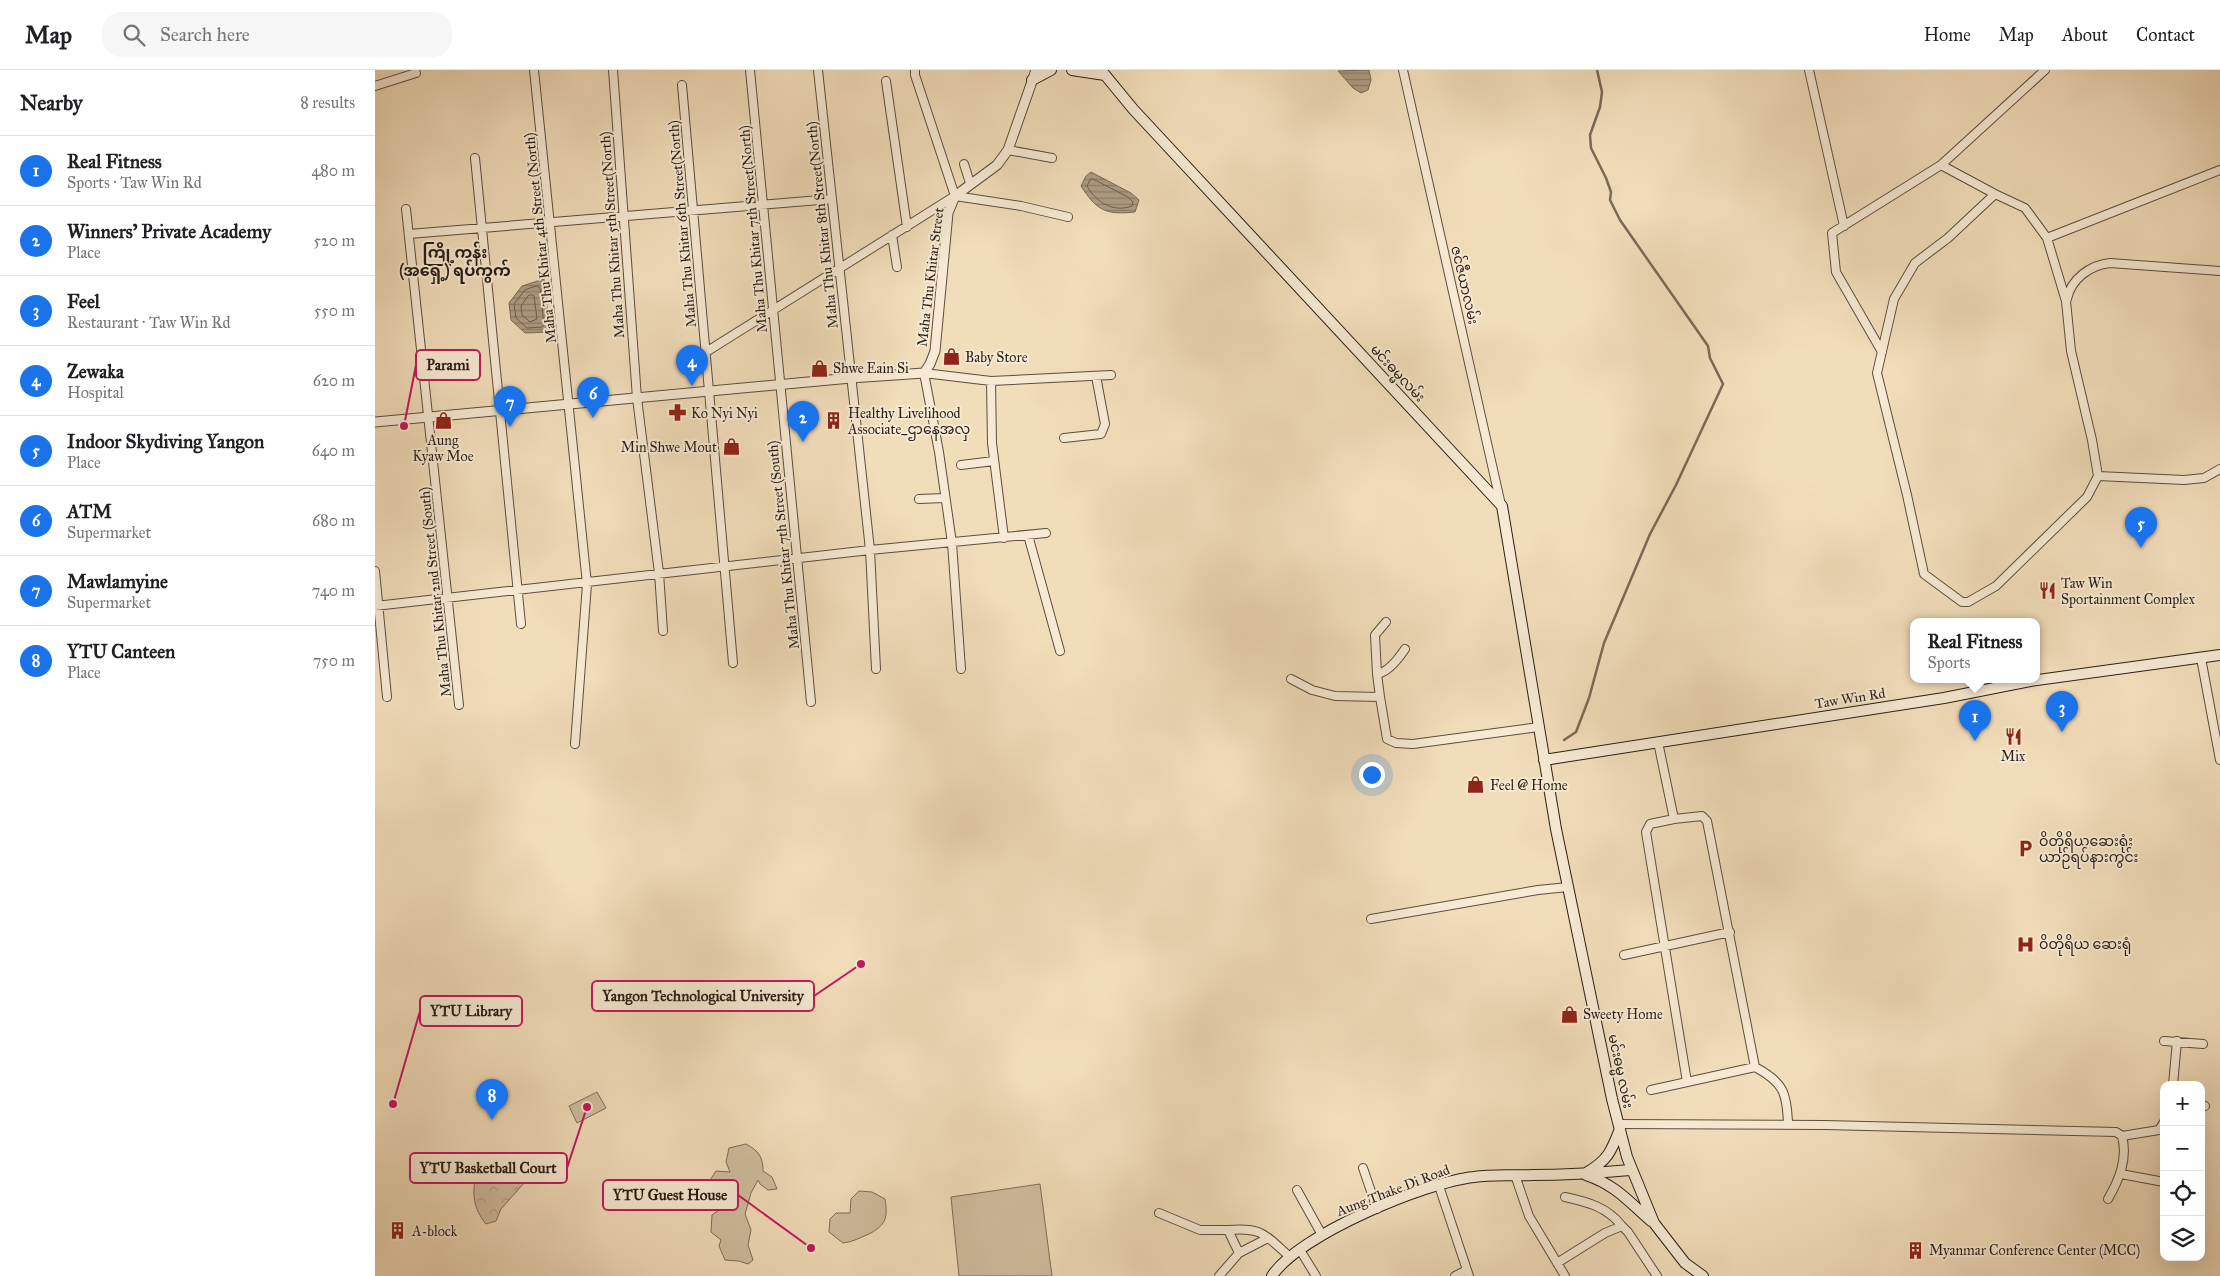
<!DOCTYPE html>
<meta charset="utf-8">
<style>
:root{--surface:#fff;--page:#f6f6f6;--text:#202124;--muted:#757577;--line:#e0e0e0;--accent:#1a73e8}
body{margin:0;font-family:"IM FELL Great Primer","Noto Sans Myanmar",serif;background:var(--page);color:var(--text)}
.controls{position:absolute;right:15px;bottom:15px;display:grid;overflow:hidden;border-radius:10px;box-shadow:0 5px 20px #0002}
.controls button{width:45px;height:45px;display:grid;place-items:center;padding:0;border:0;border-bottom:1px solid var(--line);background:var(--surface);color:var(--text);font:25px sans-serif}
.you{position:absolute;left:996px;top:704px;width:18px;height:18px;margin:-12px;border:4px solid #fff;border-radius:50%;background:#1a73e8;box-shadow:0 0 0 8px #1a73e833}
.badge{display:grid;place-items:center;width:32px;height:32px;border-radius:50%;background:var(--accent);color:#fff;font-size:16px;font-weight:700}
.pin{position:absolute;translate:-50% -41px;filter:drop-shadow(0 1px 2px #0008)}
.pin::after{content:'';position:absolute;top:26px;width:18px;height:15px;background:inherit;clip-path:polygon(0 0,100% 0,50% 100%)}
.popup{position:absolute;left:1535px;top:548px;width:130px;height:65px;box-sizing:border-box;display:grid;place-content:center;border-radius:10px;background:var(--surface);filter:drop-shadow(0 1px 4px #0005);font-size:16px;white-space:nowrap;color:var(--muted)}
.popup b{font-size:19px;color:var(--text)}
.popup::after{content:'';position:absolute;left:50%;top:100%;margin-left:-10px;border:10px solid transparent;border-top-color:var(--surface)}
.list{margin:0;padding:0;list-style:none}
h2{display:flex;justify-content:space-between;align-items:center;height:65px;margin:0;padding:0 20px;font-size:21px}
h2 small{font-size:16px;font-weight:400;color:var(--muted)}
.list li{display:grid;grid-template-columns:32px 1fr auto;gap:15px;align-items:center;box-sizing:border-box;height:70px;padding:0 20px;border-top:1px solid var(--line)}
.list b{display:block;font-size:19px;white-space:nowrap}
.list p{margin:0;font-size:16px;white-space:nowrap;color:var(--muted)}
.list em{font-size:16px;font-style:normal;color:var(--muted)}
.icon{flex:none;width:28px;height:28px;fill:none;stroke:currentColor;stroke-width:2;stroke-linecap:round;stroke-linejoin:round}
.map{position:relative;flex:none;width:1845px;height:1206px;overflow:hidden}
header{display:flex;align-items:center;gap:30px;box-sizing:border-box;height:70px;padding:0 25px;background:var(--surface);border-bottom:1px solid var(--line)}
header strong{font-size:24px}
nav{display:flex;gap:28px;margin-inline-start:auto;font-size:18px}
.search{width:350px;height:45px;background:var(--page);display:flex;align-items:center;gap:12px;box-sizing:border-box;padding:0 18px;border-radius:20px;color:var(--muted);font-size:19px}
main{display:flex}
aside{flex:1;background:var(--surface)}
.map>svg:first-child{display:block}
.green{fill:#d0bd9f;stroke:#7c6e5a}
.forest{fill:url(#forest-crowns);stroke:#7c6e5a}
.water{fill:url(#water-rules);stroke:#796a57}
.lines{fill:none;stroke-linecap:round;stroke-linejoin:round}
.shore{stroke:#6c5d4c;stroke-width:1}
.stream{stroke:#796a57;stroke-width:2.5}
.minor-casing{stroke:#5b4e3e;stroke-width:10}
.tertiary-casing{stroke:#5b4e3e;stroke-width:11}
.secondary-casing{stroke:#291e15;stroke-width:12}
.minor{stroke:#f7e9d3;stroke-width:8}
.tertiary{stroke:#f7e9d3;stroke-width:9}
.secondary{stroke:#f7e9d3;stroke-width:10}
.labels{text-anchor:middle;stroke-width:4;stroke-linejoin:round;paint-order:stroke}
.street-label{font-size:14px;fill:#291e15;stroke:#f7e9d3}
.poi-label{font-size:14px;fill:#291e15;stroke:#f7e9d3;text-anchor:start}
.quarter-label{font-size:16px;font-weight:bold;fill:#291e15;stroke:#f7e9d3}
.leader{fill:none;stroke:#c2185b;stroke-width:2}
.callout-dot{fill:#c2185b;stroke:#f7e9d3;stroke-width:2}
.callout{fill:#f7e9d3;stroke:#c2185b;stroke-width:2}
.callout-label{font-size:15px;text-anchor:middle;font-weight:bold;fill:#291e15}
</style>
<header>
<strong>Map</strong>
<div class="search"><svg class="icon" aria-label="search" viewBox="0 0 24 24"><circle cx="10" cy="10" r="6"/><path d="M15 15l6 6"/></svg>Search here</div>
<nav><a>Home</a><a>Map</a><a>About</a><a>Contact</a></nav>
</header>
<main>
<aside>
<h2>Nearby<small>8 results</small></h2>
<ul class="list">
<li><span class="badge">1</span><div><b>Real Fitness</b><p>Sports · Taw Win Rd</p></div><em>480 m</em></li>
<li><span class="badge">2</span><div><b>Winners' Private Academy</b><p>Place</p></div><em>520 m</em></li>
<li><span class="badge">3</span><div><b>Feel</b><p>Restaurant · Taw Win Rd</p></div><em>550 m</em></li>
<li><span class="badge">4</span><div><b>Zewaka</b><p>Hospital</p></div><em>620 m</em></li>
<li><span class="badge">5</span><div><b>Indoor Skydiving Yangon</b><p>Place</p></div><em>640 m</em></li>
<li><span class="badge">6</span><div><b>ATM</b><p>Supermarket</p></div><em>680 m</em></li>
<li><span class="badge">7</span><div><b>Mawlamyine</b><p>Supermarket</p></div><em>740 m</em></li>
<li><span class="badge">8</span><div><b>YTU Canteen</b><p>Place</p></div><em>750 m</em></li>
</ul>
</aside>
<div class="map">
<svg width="1845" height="1206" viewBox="0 0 1845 1206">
<defs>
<pattern id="forest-crowns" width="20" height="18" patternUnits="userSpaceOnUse" patternTransform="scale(1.25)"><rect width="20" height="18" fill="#d0bd9f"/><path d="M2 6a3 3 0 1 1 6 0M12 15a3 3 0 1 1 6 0" fill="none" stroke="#b3a288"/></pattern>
<pattern id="water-rules" width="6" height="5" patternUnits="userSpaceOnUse" patternTransform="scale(1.25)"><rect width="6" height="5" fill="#ae9c83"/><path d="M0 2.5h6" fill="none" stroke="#8e7f6a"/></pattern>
</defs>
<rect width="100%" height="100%" fill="#f2ddbb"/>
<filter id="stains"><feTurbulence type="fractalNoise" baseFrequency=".004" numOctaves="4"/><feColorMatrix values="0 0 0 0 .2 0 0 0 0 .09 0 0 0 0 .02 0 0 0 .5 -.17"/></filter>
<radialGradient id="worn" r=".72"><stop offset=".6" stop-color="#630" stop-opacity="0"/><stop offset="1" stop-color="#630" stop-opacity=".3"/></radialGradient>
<path class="green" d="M 222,1022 L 231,1038 L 202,1053 L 194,1036 Z
M 371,1074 C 384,1081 388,1087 388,1101 L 397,1107 L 402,1119 L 393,1120 L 385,1114 L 383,1110 L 376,1123 L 370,1144 L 376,1160 L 373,1175 L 378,1190 L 373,1194 L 364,1191 L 350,1190 L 344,1176 L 346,1170 L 336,1162 L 337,1145 L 344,1140 L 333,1113 L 341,1101 L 355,1102 L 351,1092 L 354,1078 Z
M 665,1114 L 677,1206 L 584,1206 L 576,1127 Z
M 484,1121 L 497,1122 L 510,1129 C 513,1148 511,1155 494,1164 C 484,1168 478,1172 468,1173 L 454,1162 L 455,1149 L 461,1143 L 475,1143 L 476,1129 Z"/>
<path class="forest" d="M 113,1100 L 137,1103 L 149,1113 L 126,1139 L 121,1151 L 111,1154 C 98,1138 97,1124 101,1104 Z"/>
<path class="water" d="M 994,0 L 996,10 L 993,20 L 986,23 L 978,18 L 963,1 Z
M 716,102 L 756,123 L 764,130 L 760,142 C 731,145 722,141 706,116 L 711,106 Z
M 169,209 L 175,262 L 150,263 L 136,250 L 134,233 L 147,216 Z"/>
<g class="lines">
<path class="shore" d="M 718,109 L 753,127 L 758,132 L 757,136 C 738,143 721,132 712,116 L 715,110 Z
M 162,216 L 165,218 L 169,255 L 167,257 L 152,258 L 141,248 L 139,234 L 150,220 Z
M 157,225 L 159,226 L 162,249 L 155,252 L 147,245 L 146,236 L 153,226 Z"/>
<path class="stream" d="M 1189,670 L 1201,662 L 1214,628 L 1229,573 L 1275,464 L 1301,415 L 1348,314 L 1335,288 L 1333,276 L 1245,150 L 1235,130 L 1236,122 L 1231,108 L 1216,78 L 1215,65 L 1225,37 L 1227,22 L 1222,0"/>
<defs>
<path id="minor" d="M 159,0 L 212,514 L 200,674
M 238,0 L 262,328 L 284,503 L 288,561
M 375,0 C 396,211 416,422 436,632
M 443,0 L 495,480 L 501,599
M 540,0 L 540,5 L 580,126
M 1028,0 L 1126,435
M 1434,0 L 1469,156
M 1670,0 L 1566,95 L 1620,124 L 1573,168 L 1540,193 L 1519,229 L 1502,303 L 1532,425 L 1549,504 L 1587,532 L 1593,532 L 1621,516 L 1712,427 L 1723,406
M 511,11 L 532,157
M 307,15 L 358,593
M 0,16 L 41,3
M 633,80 L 677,88
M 100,88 L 146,554
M 589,94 L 595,113
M 1620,124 L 1650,138 L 1672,168 L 1691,231 L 1696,281 L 1717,370 L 1723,406 L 1809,410 L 1829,408 L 1845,399
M 580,126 L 646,136 L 693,147
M 31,139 L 84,635
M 34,164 L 457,129
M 517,165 L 522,197
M 1672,168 L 1845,100
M 1692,229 C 1696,209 1715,195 1735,193 L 1845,201
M 331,282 L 580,126
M 1507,282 L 1461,202 L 1457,163 L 1566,95
M 616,311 L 617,373 L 629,468
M 689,368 L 726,364 L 730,354 L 721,306
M 586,395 L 619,391
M 544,429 L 570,428
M 653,465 L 685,581
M 0,501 L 12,627
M 0,536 L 495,480 L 671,463
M 1826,588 L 1845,690
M 586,599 L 577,473 L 564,382 L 549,303 L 616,311 L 736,305
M 1002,604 L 1000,565 L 1011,552
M 916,609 L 937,620 L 960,626 L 1005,627 L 1012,669 L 1021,673 L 1038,674 L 1164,657
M 1005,627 L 1002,604 C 1014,602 1024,588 1030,579
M 1283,672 L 1299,749 L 1275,754 L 1271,762 L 1312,1012
M 1299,749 L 1327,746 L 1332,751 L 1380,997
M 996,849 L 1163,820 L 1193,817
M 1249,885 L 1355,862
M 1789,971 L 1828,974
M 1798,1015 L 1802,971
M 1276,1020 L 1380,997 C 1408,1012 1412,1022 1413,1054
M 1826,1036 L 1830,1036
M 1243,1054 L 1449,1055 L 1741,1062 L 1747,1066 C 1753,1089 1744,1110 1733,1129
M 1747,1066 L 1784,1060 L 1789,1052
M 988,1098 L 1002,1139
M 1746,1104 L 1789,1112
M 1140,1105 L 1154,1146 L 1190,1206
M 1064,1116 L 1094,1206
M 922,1120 L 947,1165
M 1190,1127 C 1213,1132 1232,1137 1247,1156
M 784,1143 L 825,1160 L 853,1160 L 864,1183
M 853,1160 C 888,1157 890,1165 915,1187
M 925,1180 L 941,1206
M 1182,1193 L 1230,1163 L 1247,1156 L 1253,1162 L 1282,1206
M 844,1206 L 864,1183 L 893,1168
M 1080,1206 L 1092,1200"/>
<path id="tertiary" d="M 0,352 L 476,308 L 549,303 L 555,294 L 560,281 L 573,143 L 580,126 L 622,95 L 633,80 L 661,0"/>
<path id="secondary" d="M 697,0 L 730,5
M 726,0 L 758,39 L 1127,436 L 1181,759 L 1237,1029 L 1252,1087 L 1279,1153 L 1310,1193 L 1328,1206
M 657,10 L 676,0
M 1169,690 L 1569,628 L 1655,611 L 1845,585
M 1211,1103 C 1233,1090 1236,1082 1245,1059
M 1211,1105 C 1241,1115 1254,1132 1276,1151
M 897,1206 C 923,1165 1051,1112 1099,1107 C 1118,1104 1138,1106 1157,1105 C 1190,1105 1222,1103 1255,1100"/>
</defs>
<use href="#minor" class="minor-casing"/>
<use href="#tertiary" class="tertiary-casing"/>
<use href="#secondary" class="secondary-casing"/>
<use href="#minor" class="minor"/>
<use href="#tertiary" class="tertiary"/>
<use href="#secondary" class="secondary"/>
</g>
<defs>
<symbol id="shop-bare" viewBox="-9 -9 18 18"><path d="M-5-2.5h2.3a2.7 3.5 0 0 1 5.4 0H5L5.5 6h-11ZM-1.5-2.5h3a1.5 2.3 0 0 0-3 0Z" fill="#8f2418" stroke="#f7e9d3" stroke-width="2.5" paint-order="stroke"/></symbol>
<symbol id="pharmacy-bare" viewBox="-9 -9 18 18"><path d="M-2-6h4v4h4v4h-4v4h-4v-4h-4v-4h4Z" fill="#8f2418" stroke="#f7e9d3" stroke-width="2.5" paint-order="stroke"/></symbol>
<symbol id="building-bare" viewBox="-9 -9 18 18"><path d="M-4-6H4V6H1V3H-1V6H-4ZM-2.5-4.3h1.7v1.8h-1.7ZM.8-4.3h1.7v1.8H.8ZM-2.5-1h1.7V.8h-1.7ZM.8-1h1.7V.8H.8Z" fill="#8f2418" stroke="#f7e9d3" stroke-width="2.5" paint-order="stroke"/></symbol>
<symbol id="restaurant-bare" viewBox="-9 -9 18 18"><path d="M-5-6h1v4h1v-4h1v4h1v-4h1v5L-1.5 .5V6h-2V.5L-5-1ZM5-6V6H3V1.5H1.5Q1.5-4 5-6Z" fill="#8f2418" stroke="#f7e9d3" stroke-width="2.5" paint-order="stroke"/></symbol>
<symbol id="parking-bare" viewBox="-9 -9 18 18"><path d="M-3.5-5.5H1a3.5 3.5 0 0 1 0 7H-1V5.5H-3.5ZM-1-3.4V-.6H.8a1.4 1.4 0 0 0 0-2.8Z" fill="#8f2418" stroke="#f7e9d3" stroke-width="2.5" paint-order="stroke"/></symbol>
<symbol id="hospital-bare" viewBox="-9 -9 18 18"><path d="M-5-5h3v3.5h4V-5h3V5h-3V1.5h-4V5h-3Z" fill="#8f2418" stroke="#f7e9d3" stroke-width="2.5" paint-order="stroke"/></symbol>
</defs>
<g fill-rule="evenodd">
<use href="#shop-bare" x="564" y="274" width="25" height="25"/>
<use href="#shop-bare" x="432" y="286" width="25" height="25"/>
<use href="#pharmacy-bare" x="290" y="330" width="25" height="25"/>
<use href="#shop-bare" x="56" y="338" width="25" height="25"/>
<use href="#building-bare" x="446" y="338" width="25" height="25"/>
<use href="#shop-bare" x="344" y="364" width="25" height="25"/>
<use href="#restaurant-bare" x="1660" y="508" width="25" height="25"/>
<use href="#restaurant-bare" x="1626" y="654" width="25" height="25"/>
<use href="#shop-bare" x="1088" y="702" width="25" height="25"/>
<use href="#parking-bare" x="1638" y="766" width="25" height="25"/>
<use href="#hospital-bare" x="1638" y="862" width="25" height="25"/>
<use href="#shop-bare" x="1182" y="932" width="25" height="25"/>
<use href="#building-bare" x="10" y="1148" width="25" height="25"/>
<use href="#building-bare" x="1528" y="1168" width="25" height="25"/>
</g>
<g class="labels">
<g class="street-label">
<text transform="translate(307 154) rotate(-95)" y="5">Maha Thu Khitar 6th Street(North)</text>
<text transform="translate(447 155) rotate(-96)" y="5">Maha Thu Khitar 8th Street(North)</text>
<text transform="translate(378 159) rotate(-95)" y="5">Maha Thu Khitar 7th Street(North)</text>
<text transform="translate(237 165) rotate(-94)" y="5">Maha Thu Khitar 5th Street(North)</text>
<text transform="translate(165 168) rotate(-96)" y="5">Maha Thu Khitar 4th Street (North)</text>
<text transform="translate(555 207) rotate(-83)" y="5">Maha Thu Khitar Street</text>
<text transform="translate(1090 215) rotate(77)" y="5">ဇင်ဇီယာလမ်း</text>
<text transform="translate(1023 303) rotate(47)" y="5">မင်းဓမ္မလမ်း</text>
<text transform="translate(408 475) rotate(-96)" y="5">Maha Thu Khitar 7th Street (South)</text>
<text transform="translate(60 522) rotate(-96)" y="5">Maha Thu Khitar 2nd Street (South)</text>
<text transform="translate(1475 628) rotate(-9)" y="5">Taw Win Rd</text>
<text transform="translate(1246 1001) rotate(78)" y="5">မင်းဓမ္မ လမ်း</text>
<text transform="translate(1018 1120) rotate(-21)" y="5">Aung Thake Di Road</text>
</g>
<g class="poi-label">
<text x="590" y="292">Baby Store</text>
<text x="458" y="303">Shwe Eain Si</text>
<text x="316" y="348">Ko Nyi Nyi</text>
<text x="473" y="348">Healthy Livelihood<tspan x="473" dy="16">Associate_ဌာနေအလှ</tspan></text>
<text x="68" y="375" text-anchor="middle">Aung<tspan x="68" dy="16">Kyaw Moe</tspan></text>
<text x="342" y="382" text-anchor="end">Min Shwe Mout</text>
<text x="1686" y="518">Taw Win<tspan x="1686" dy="16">Sportainment Complex</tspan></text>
<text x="1638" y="691" text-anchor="middle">Mix</text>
<text x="1115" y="720">Feel @ Home</text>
<text x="1664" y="776">ဝိတိုရိယဆေးရုံး<tspan x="1664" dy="16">ယာဉ်ရပ်နားကွင်း</tspan></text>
<text x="1664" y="879">ဝိတိုရိယ ဆေးရုံ</text>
<text x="1208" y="949">Sweety Home</text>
<text x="37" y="1166">A-block</text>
<text x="1554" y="1185">Myanmar Conference Center (MCC)</text>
</g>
<g class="quarter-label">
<text x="80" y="188">ကြို့ကုန်း<tspan x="80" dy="18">(အရှေ့) ရပ်ကွက်</tspan></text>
</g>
</g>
<path class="leader" d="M29 356L41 295M486 894L439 926M18 1034L45 941M212 1037L192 1098M436 1178L363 1125"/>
<g class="callout-dot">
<circle cx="29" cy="356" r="5"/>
<circle cx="486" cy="894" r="5"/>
<circle cx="18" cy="1034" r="5"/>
<circle cx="212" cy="1037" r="5"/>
<circle cx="436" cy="1178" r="5"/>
</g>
<g class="callout">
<rect x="41" y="280" width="64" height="30" rx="5"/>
<rect x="217" y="911" width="222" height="30" rx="5"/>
<rect x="45" y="926" width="102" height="30" rx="5"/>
<rect x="35" y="1083" width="157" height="30" rx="5"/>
<rect x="228" y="1110" width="135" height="30" rx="5"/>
</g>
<g class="callout-label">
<text x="73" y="300">Parami</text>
<text x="328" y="931">Yangon Technological University</text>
<text x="96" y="946">YTU Library</text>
<text x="113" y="1103">YTU Basketball Court</text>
<text x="295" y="1130">YTU Guest House</text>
</g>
<rect width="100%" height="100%" filter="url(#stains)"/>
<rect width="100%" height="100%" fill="url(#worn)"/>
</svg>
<div class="controls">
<button>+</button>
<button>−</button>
<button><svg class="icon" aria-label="locate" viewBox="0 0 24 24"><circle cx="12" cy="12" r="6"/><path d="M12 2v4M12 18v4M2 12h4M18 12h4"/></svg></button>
<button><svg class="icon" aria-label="layers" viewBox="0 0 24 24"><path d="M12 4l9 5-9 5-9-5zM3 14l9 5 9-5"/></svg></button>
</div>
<div class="you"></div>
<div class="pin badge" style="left:1600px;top:671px">1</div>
<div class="popup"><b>Real Fitness</b>Sports</div>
<div class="pin badge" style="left:428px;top:372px">2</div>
<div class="pin badge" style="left:1687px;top:662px">3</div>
<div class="pin badge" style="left:317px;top:316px">4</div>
<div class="pin badge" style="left:1766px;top:478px">5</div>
<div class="pin badge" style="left:218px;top:348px">6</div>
<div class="pin badge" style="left:135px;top:357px">7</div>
<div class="pin badge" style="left:117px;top:1050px">8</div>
</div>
</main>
